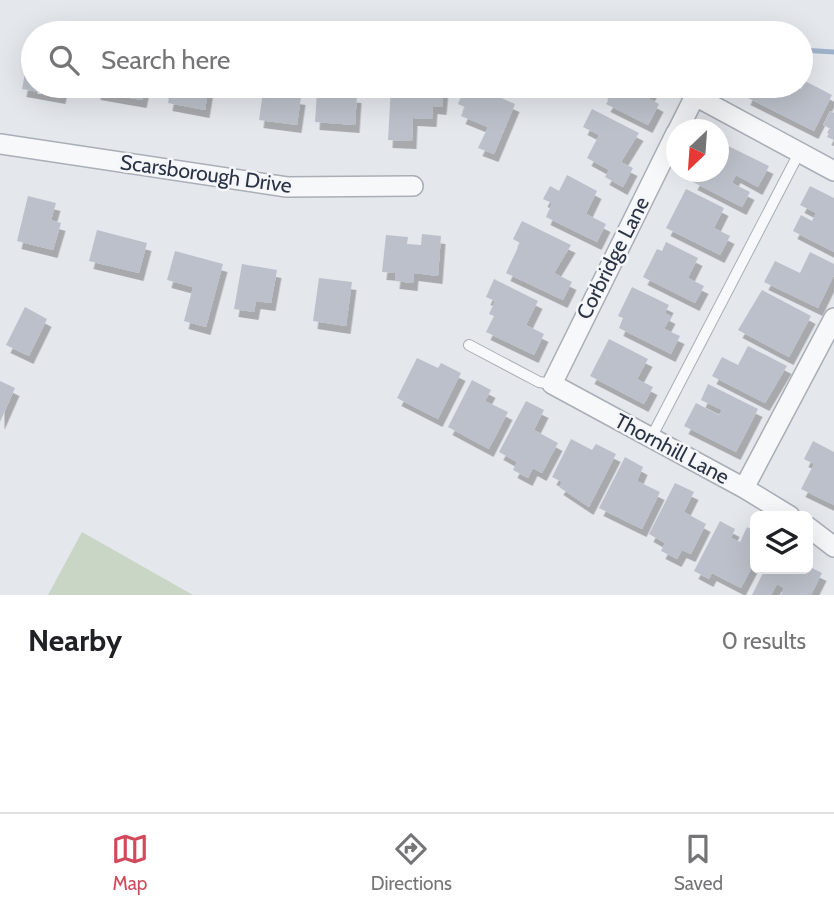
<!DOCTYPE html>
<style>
:root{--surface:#fff;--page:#f6f6f6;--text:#202124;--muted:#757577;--line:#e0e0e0;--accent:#d1495b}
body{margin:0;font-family:Cabin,sans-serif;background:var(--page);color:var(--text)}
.controls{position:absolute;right:21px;bottom:21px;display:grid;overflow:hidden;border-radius:10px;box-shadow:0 7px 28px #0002}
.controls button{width:63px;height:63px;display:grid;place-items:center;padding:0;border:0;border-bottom:2px solid var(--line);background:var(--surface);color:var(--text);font:35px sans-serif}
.compass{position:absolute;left:666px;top:119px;width:63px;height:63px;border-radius:50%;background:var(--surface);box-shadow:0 7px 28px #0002;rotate:205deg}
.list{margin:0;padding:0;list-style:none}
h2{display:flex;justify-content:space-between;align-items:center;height:91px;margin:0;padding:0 28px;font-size:30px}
h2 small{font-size:23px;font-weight:400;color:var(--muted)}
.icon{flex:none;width:38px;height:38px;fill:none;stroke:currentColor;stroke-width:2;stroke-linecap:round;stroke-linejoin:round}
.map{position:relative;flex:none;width:834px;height:595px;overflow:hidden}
.search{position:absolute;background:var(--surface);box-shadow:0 7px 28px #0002;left:21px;right:21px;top:21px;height:77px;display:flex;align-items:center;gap:18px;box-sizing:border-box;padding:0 24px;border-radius:38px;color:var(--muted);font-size:26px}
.sheet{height:217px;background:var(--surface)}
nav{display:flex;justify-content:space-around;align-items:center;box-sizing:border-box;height:98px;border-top:2px solid var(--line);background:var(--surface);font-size:19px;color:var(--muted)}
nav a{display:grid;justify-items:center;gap:4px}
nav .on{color:var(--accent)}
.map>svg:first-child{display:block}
.green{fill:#c9d6c5}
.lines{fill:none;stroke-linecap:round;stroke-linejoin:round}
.stream{stroke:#9fb4cc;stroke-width:5}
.building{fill:#bbc0ca;filter:url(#shadow)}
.service-casing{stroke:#a9aeb7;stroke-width:12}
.minor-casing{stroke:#a9aeb7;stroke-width:22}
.service{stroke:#f7f8fa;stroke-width:10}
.minor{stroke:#f7f8fa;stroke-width:19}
.labels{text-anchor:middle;stroke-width:5;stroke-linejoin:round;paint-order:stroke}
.street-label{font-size:21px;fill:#2b3445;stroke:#f4f6f9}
</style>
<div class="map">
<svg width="834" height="595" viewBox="0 0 834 595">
<defs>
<filter id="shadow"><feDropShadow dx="4.5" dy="8" stdDeviation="0" flood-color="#0004"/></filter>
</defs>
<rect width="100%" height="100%" fill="#e4e7ec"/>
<path class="green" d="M 82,532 L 193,595 L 48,595 Z"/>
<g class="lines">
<path class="stream" d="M 801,50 L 834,52"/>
</g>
<path class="building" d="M 29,52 L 33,53 L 33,86 L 63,86 L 61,96 L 22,89 Z
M 805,81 L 832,95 L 814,131 L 746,97 L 751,86 L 795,86 L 801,89 Z
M 97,86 L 145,86 L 142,100 L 96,92 Z
M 171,86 L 209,86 L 205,110 L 168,103 Z
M 391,86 L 444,86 L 442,107 L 433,106 L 432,119 L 413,118 L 412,141 L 388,140 Z
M 465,86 L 473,86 L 515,104 L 494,154 L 478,148 L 488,127 L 461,116 L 465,107 L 458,104 Z
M 606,86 L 654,86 L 648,98 L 659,104 L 648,125 L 606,104 L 611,96 L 603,92 Z
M 263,92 L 301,97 L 297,125 L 259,120 Z
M 317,92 L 357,95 L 355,125 L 315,122 Z
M 592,109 L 639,133 L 621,162 L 633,168 L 623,187 L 605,177 L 609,170 L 587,158 L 599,135 L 583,127 Z
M 830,111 L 834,113 L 834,140 L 827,137 L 831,129 L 823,125 Z
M 718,141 L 769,166 L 758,187 L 736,175 L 732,183 L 750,192 L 742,207 L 693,182 L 698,172 L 718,172 Z
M 567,175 L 597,191 L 586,214 L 606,224 L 597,242 L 546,217 L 552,203 L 543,199 L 550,186 L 559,191 Z
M 810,186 L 834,198 L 834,252 L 793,231 L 801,215 L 812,221 L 816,213 L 800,205 Z
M 686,189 L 724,208 L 714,228 L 730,236 L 720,255 L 666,228 Z
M 28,196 L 56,203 L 51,220 L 61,223 L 53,250 L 17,241 Z
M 522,221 L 571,245 L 554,273 L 572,282 L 563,300 L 506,273 L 520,243 L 513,239 Z
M 97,230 L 147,243 L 139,273 L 89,261 Z
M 422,234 L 441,236 L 438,276 L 414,273 L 413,283 L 395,281 L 396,273 L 382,272 L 386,235 L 408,237 L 407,244 L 421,245 Z
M 666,242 L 698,258 L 688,278 L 704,286 L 695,303 L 643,277 L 657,249 L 662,251 Z
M 175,251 L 223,264 L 206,327 L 184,321 L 193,287 L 167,280 Z
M 810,252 L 834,264 L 834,275 L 818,308 L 764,282 L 775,261 L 800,273 Z
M 242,264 L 277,270 L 271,303 L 256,301 L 254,312 L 234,309 Z
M 319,278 L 352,282 L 346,326 L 313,321 Z
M 494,279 L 538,301 L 526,325 L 544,334 L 534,355 L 486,332 L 494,316 L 489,314 L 495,301 L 486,297 Z
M 632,287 L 669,305 L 665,313 L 671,316 L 664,329 L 680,336 L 671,354 L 619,328 L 623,318 L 618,316 Z
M 762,290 L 811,316 L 789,357 L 738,330 Z
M 25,307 L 47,319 L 29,356 L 6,345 Z
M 609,339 L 648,359 L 637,379 L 653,387 L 644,404 L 590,376 Z
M 748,346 L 787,366 L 765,403 L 712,376 L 722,357 L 738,365 Z
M 417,358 L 438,368 L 441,363 L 461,373 L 438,419 L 397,398 Z
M 472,380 L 491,390 L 485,401 L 508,412 L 489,449 L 448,427 Z
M 0,381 L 15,388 L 0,422 Z
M 708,384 L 758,409 L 736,452 L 684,426 L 696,403 L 719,415 L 722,410 L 701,400 Z
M 526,401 L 544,410 L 534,430 L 558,443 L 542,473 L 533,468 L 528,478 L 513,470 L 517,462 L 499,452 Z
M 571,439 L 592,450 L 596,444 L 616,454 L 589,507 L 559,487 L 562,482 L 552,477 Z
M 813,441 L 834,452 L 834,505 L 801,489 L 814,464 L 804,459 Z
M 625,457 L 643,467 L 637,481 L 660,492 L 642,529 L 599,508 Z
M 675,483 L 694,492 L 684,512 L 706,524 L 691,554 L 682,550 L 677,559 L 661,551 L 665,543 L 649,534 Z
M 720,521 L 735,529 L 731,538 L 740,542 L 747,527 L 755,531 L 755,561 L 741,588 L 712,573 L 709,579 L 694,571 Z
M 808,566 L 822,573 L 811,595 L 781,595 L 784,588 L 777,584 L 771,595 L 752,595 L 765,569 L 808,569 Z"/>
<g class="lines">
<defs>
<path id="service" d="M 469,345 L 539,382 L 552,384
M 651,438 L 799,153"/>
<path id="minor" d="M 678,130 L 695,96 L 834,171
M 676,133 L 552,384 L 744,488 L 790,516
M 0,144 L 287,187 L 413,186
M 744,488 L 834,318
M 808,527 L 834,547"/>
</defs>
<use href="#service" class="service-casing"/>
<use href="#minor" class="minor-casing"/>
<use href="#service" class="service"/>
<use href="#minor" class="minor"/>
</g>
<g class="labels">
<g class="street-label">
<text transform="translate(206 174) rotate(8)" y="7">Scarsborough Drive</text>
<text transform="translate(613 258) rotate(-63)" y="7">Corbridge Lane</text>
<text transform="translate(672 449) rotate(28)" y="7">Thornhill Lane</text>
</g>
</g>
</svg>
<div class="controls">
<button><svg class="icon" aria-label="layers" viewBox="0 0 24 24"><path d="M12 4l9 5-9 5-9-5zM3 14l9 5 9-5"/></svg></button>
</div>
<svg class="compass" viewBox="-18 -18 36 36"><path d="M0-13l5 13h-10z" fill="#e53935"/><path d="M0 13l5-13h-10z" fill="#757577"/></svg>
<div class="search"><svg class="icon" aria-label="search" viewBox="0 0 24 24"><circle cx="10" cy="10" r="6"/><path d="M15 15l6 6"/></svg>Search here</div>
</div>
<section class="sheet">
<h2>Nearby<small>0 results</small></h2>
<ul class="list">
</ul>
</section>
<nav>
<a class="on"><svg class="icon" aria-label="map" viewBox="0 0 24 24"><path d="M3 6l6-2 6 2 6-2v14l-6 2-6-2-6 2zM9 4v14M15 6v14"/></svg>Map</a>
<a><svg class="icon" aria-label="directions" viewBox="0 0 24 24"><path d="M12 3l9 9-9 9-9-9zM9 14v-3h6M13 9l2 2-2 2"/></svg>Directions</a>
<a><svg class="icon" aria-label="saved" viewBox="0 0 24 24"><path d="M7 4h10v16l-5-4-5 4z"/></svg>Saved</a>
</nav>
